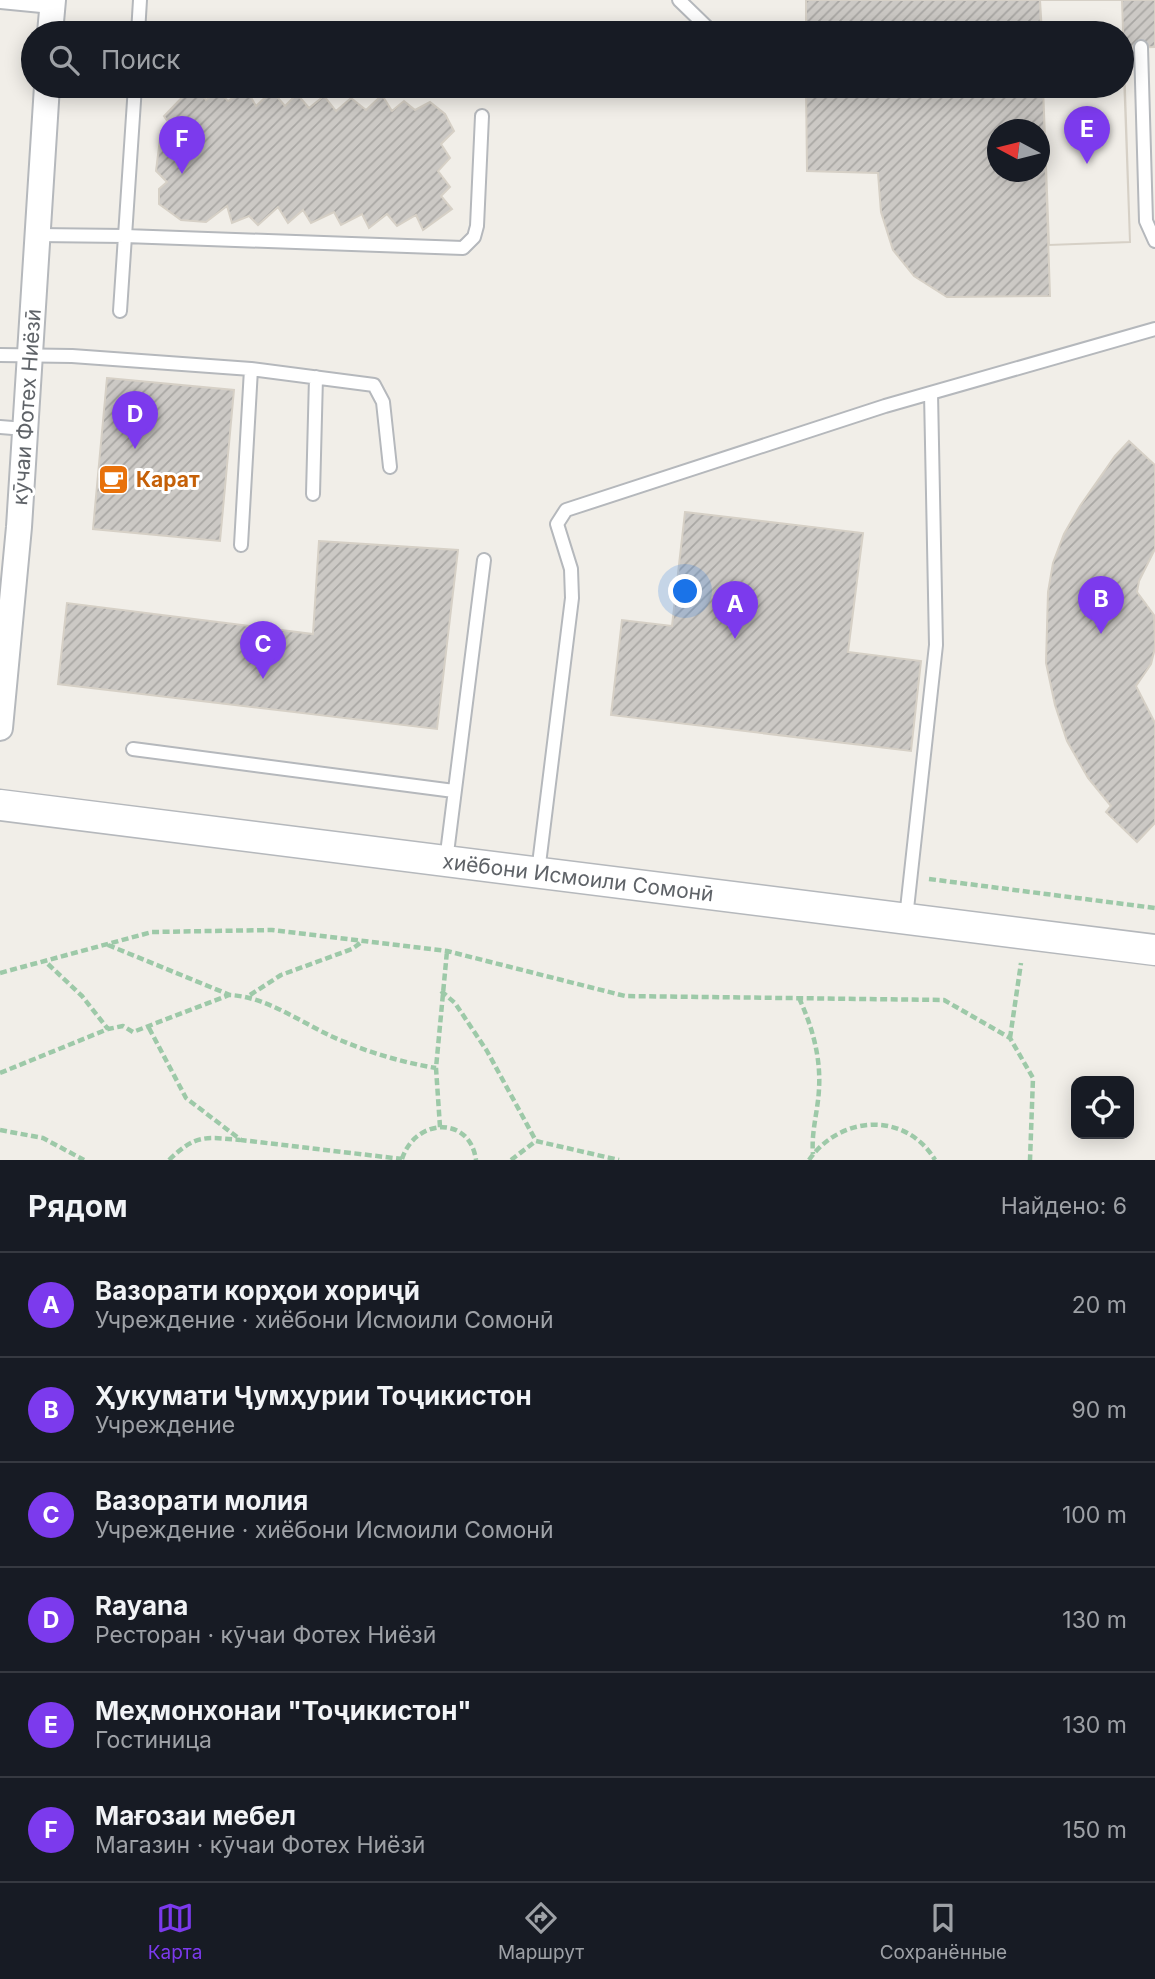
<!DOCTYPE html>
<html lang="ru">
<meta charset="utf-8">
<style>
:root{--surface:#171b24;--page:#242831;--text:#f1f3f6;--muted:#9ea1a6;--line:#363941;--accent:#7c3aed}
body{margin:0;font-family:Inter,sans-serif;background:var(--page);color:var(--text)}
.controls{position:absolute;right:21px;bottom:21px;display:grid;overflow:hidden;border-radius:14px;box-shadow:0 4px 18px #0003}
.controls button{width:63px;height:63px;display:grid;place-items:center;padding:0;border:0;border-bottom:2px solid var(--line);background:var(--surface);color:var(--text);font:35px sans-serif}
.compass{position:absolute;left:987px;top:119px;width:63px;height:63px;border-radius:50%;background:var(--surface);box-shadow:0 4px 18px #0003;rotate:277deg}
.you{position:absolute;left:686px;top:592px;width:24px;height:24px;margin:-18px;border:5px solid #fff;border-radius:50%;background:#1a73e8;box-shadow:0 0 0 10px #1a73e833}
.badge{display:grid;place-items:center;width:46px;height:46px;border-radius:50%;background:var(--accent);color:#fff;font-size:23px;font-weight:700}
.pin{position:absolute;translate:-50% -58px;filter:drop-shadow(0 2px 4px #0008)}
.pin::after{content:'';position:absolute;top:37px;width:24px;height:21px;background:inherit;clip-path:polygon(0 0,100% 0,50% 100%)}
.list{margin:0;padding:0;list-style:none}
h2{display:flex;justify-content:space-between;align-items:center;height:91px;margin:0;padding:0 28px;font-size:30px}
h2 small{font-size:23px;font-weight:400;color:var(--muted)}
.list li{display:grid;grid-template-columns:46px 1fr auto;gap:21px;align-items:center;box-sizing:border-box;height:105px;padding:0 28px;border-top:2px solid var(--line)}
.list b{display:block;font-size:26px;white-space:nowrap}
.list p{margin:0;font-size:23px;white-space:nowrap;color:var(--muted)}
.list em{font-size:23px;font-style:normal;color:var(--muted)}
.icon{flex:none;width:38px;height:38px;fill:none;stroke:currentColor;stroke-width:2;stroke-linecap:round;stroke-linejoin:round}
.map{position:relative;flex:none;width:1155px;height:1160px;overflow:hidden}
.search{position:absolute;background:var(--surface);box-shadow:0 4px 18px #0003;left:21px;right:21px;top:21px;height:77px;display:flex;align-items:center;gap:18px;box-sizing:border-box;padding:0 24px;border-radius:38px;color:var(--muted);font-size:26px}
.sheet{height:721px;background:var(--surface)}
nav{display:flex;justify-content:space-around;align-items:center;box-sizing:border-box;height:98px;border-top:2px solid var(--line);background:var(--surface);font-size:19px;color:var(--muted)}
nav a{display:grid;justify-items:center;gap:4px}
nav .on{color:var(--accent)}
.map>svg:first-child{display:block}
.building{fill:url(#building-hatch);stroke:#d6d0c6;stroke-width:2;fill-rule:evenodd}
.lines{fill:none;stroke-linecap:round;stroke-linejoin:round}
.service-casing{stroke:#b5b8bc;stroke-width:16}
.minor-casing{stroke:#b5b8bc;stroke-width:28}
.tertiary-casing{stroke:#b5b8bc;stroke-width:33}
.path{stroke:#9dc9a8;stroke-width:4.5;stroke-dasharray:7 3.5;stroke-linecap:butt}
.service{stroke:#fff;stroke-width:12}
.minor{stroke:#fff;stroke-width:24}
.tertiary{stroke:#fff;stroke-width:30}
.labels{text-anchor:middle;stroke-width:6;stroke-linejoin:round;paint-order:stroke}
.street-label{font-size:21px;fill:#5f6368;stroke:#fff}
.food-label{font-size:21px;font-weight:bold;fill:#c56008;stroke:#fff;text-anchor:start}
</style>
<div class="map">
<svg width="1155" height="1160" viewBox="0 0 1155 1160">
<defs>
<pattern id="building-hatch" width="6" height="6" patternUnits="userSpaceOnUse" patternTransform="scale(1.75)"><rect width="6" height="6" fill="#ccc9c5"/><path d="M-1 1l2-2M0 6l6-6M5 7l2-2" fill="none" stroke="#a9a7a4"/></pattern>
</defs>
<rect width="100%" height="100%" fill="#f1eee8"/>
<path class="building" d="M 806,0 L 1040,0 L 1041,33 L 806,33 Z
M 1040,0 L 1155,0 L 1155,47 L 1123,48 L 1130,242 L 1049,245 L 1043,86 L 1122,86 L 1122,33 L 1042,33 Z
M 1040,0 L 1122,0 L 1130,242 L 1049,245 L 1043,86 L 1122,86 L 1122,33 L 1042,33 Z
M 193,86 L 196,86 L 206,100 L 218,91 L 228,101 L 246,89 L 256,106 L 272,91 L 285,106 L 297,94 L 309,108 L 324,96 L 336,111 L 351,98 L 366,110 L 382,95 L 392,111 L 404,101 L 415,110 L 430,102 L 445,114 L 454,131 L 441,144 L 450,158 L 438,171 L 450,187 L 441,196 L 452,209 L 423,230 L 416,215 L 397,226 L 387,214 L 369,228 L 362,214 L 341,225 L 334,212 L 311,223 L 303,210 L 288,223 L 278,207 L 258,225 L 249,216 L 232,223 L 227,206 L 206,222 L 181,220 L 159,204 L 159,189 L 167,182 L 156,171 L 160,139 L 172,128 L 164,116 Z
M 806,86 L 1043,86 L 1050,296 L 947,297 L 914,276 L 893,250 L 881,212 L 878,173 L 807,171 ZM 998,130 L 1040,130 L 1040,172 L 998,172 Z
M 107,378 L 234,390 L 220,541 L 93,529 Z
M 1129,441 L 1155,465 L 1155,549 L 1139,581 L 1137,592 L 1154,615 L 1155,648 L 1151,664 L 1136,686 L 1155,723 L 1155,823 L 1137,842 L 1106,812 L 1111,806 L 1088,778 L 1067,741 L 1055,705 L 1046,663 L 1048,592 L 1053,563 L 1064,534 L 1080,506 L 1115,456 Z
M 685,512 L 863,533 L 848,652 L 921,661 L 911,751 L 611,715 L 622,620 L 672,626 Z
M 319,541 L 458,550 L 437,729 L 58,684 L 67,603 L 313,634 Z"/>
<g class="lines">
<defs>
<path id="service" d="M 679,0 L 713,33
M 0,2 L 52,7
M 138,33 L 140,0
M 1141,47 L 1146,221 L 1155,241
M 37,235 L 125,236 L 135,86
M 120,311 L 125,236 L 463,248 L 474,237 L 477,226 L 482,116
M 0,355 L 72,356 L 251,369 L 241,545
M 251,369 L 374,385 L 383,402 L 390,467
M 0,427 L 25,429
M 313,494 L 316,377
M 133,749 L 454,791
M 446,861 L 484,560
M 538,872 L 572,598 L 571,569 L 557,524 L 566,510 L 885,406 L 1155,329
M 906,918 L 936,645 L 931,393"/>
<path id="minor" d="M 50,33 L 53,0
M 0,728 L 19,527 L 47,86"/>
<path id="tertiary" d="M 0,805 L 1155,950"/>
</defs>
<use href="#service" class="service-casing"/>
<use href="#minor" class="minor-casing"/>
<use href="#tertiary" class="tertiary-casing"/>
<path class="path" d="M 929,879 L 1155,908
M 108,945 L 230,995 C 267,997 300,1022 333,1037 C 367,1052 400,1062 436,1068
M 48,964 L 82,996 L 108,1029
M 0,973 L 152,932 L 272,930 L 447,951 L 625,996 L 944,1000 L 1010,1038 L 1033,1078 L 1030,1160
M 441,991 L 455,1003 L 487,1051 L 536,1141
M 250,995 L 281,975 L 352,949 L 363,941
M 799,998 C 812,1026 821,1057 819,1089 C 818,1111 811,1132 813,1154
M 149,1028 L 186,1098 L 241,1140 L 402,1159
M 1010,1038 L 1021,963
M 0,1073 L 108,1029 L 123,1026 L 133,1032 L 229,995
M 440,1127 L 436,1068 L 447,951
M 0,1130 L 43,1138 L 84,1160
M 402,1159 C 415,1118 470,1115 476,1160
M 169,1160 C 196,1134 205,1137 240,1140
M 511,1160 L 536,1141 L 619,1160
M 809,1160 C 840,1115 906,1111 935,1160"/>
<use href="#service" class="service"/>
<use href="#minor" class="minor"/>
<use href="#tertiary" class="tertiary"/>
</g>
<defs>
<symbol id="cafe-square" viewBox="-11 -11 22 22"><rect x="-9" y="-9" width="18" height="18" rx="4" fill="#e8710a" stroke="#fff"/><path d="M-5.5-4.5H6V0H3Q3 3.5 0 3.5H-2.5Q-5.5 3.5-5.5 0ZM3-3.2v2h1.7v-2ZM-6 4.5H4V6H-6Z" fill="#fff"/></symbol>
</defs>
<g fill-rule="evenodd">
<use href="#cafe-square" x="96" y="462" width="35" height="35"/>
</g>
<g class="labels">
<g class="street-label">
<text transform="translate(27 407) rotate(-86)" y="7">кӯчаи Фотех Ниёзӣ</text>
<text transform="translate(578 878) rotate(7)" y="7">хиёбони Исмоили Сомонӣ</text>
</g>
<g class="food-label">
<text x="136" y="487">Карат</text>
</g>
</g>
</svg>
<div class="controls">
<button><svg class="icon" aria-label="locate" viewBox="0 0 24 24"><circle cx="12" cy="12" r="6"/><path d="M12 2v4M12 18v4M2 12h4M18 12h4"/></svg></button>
</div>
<svg class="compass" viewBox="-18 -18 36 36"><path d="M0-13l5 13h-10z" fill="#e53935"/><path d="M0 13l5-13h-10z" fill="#9ea1a6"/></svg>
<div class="you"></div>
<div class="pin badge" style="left:735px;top:639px">A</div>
<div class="pin badge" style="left:1101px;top:634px">B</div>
<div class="pin badge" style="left:263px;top:679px">C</div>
<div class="pin badge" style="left:135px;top:449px">D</div>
<div class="pin badge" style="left:1087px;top:164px">E</div>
<div class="pin badge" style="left:182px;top:174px">F</div>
<div class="search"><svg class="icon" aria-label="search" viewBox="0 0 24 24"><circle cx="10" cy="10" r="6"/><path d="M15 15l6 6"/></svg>Поиск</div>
</div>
<section class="sheet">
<h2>Рядом<small>Найдено: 6</small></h2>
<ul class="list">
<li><span class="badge">A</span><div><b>Вазорати корҳои хориҷӣ</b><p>Учреждение · хиёбони Исмоили Сомонӣ</p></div><em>20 m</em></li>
<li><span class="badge">B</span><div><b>Ҳукумати Ҷумҳурии Тоҷикистон</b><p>Учреждение</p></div><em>90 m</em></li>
<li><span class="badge">C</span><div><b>Вазорати молия</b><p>Учреждение · хиёбони Исмоили Сомонӣ</p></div><em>100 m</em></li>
<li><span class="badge">D</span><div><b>Rayana</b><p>Ресторан · кӯчаи Фотех Ниёзӣ</p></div><em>130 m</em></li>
<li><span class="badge">E</span><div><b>Меҳмонхонаи &quot;Тоҷикистон&quot;</b><p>Гостиница</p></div><em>130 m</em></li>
<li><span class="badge">F</span><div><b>Мағозаи мебел</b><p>Магазин · кӯчаи Фотех Ниёзӣ</p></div><em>150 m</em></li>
</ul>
</section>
<nav>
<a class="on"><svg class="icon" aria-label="map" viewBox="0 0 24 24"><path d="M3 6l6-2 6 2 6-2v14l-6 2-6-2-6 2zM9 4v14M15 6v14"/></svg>Карта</a>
<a><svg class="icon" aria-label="directions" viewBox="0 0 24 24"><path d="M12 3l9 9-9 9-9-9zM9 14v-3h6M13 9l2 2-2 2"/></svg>Маршрут</a>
<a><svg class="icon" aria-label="saved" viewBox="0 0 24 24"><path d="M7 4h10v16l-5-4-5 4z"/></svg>Сохранённые</a>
</nav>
